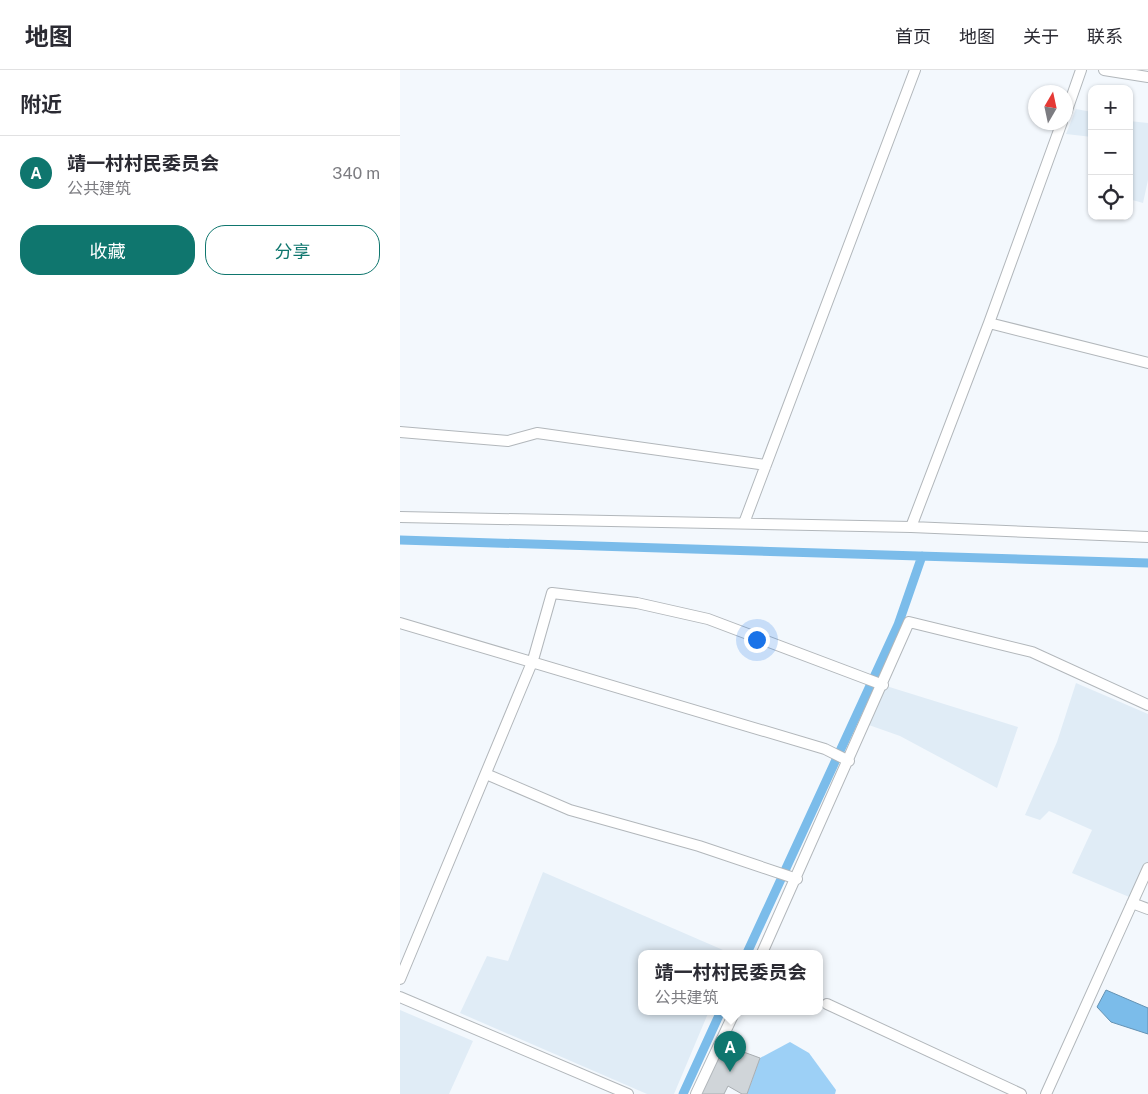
<!DOCTYPE html>
<html lang="zh">
<meta charset="utf-8">
<style>
:root{--surface:#fff;--page:#f2f2f3;--text:#2b2b33;--muted:#7c7c81;--line:#e1e1e2;--accent:#0f766e}
body{margin:0;font-family:"Public Sans","Noto Sans SC",sans-serif;background:var(--page);color:var(--text)}
.controls{position:absolute;right:15px;top:15px;display:grid;overflow:hidden;border-radius:10px;box-shadow:0 1px 4px #0004}
.controls button{width:45px;height:45px;display:grid;place-items:center;padding:0;border:0;border-bottom:1px solid var(--line);background:var(--surface);color:var(--text);font:25px sans-serif}
.compass{position:absolute;left:628px;top:15px;width:45px;height:45px;border-radius:50%;background:var(--surface);box-shadow:0 1px 4px #0004;rotate:9deg}
.you{position:absolute;left:356px;top:569px;width:18px;height:18px;margin:-12px;border:4px solid #fff;border-radius:50%;background:#1a73e8;box-shadow:0 0 0 8px #1a73e833}
.badge{display:grid;place-items:center;width:32px;height:32px;border-radius:50%;background:var(--accent);color:#fff;font-size:16px;font-weight:700}
.pin{position:absolute;translate:-50% -41px;filter:drop-shadow(0 1px 2px #0008)}
.pin::after{content:'';position:absolute;top:26px;width:18px;height:15px;background:inherit;clip-path:polygon(0 0,100% 0,50% 100%)}
.popup{position:absolute;left:238px;top:880px;width:185px;height:65px;box-sizing:border-box;display:grid;place-content:center;border-radius:10px;background:var(--surface);filter:drop-shadow(0 1px 4px #0005);font-size:16px;white-space:nowrap;color:var(--muted)}
.popup b{font-size:19px;color:var(--text)}
.popup::after{content:'';position:absolute;left:50%;top:100%;margin-left:-10px;border:10px solid transparent;border-top-color:var(--surface)}
.list{margin:0;padding:0;list-style:none}
h2{display:flex;justify-content:space-between;align-items:center;height:65px;margin:0;padding:0 20px;font-size:21px}
h2 small{font-size:16px;font-weight:400;color:var(--muted)}
.list li{display:grid;grid-template-columns:32px 1fr auto;gap:15px;align-items:center;box-sizing:border-box;height:75px;padding:0 20px;border-top:1px solid var(--line)}
.list b{display:block;font-size:19px;white-space:nowrap}
.list p{margin:0;font-size:16px;white-space:nowrap;color:var(--muted)}
.list em{font-size:16px;font-style:normal;color:var(--muted)}
.actions{display:flex;gap:10px;padding:15px 20px}
.actions a{flex:1;padding:11px 0;border:1px solid var(--accent);border-radius:20px;text-align:center;font-size:18px;color:var(--accent)}
.actions .main{background:var(--accent);color:#fff}
.icon{flex:none;width:28px;height:28px;fill:none;stroke:currentColor;stroke-width:2;stroke-linecap:round;stroke-linejoin:round}
.map{position:relative;flex:none;width:748px;height:1024px;overflow:hidden}
header{display:flex;align-items:center;gap:30px;box-sizing:border-box;height:70px;padding:0 25px;background:var(--surface);border-bottom:1px solid var(--line)}
header strong{font-size:24px}
nav{display:flex;gap:28px;margin-inline-start:auto;font-size:18px}
main{display:flex}
aside{flex:1;background:var(--surface)}
.map>svg:first-child{display:block}
.built{fill:#e0ecf6}
.forest{fill:#9dd0f6}
.water{fill:#7bbcea;stroke:#6492b3}
.lines{fill:none;stroke-linecap:round;stroke-linejoin:round}
.canal{stroke:#7bbcea;stroke-width:9}
.building{fill:#d0d5d9;stroke:#a8adb1}
.minor-casing{stroke:#b2b7bb;stroke-width:12}
.minor{stroke:#fff;stroke-width:10}
</style>
<header>
<strong>地图</strong>
<nav><a>首页</a><a>地图</a><a>关于</a><a>联系</a></nav>
</header>
<main>
<aside>
<h2>附近<small></small></h2>
<ul class="list">
<li><span class="badge">A</span><div><b>靖一村村民委员会</b><p>公共建筑</p></div><em>340 m</em></li>
</ul>
<div class="actions"><a class="main">收藏</a><a>分享</a></div>
</aside>
<div class="map">
<svg width="748" height="1024" viewBox="0 0 748 1024">
<rect width="100%" height="100%" fill="#f3f8fd"/>
<path class="built" d="M 676,39 L 692,42 L 692,67 L 666,64 Z
M 729,51 L 748,53 L 748,110 L 743,133 L 729,129 Z
M 676,613 L 748,644 L 748,798 L 734,829 L 672,803 L 692,760 L 649,741 L 640,750 L 625,745 L 657,672 Z
M 483,615 L 618,657 L 597,718 L 500,666 L 466,654 Z
M 143,802 L 330,883 L 241,883 L 241,941 L 309,941 L 274,1024 L 247,1024 L 60,943 L 87,886 L 108,891 Z
M 0,940 L 73,971 L 49,1024 L 0,1024 Z"/>
<path class="forest" d="M 390,972 L 409,983 L 436,1020 L 435,1024 L 347,1024 L 360,988 Z"/>
<path class="water" d="M 706,920 L 748,938 L 748,964 L 711,952 L 697,937 Z"/>
<g class="lines">
<path class="canal" d="M 0,470 L 748,493
M 347,883 L 498,555 L 522,486
M 283,1024 L 321,941"/>
</g>
<path class="building" d="M 319,973 L 360,988 L 347,1024 L 342,1024 L 328,1016 L 324,1024 L 296,1024 Z"/>
<g class="lines">
<defs>
<path id="minor" d="M 704,0 L 748,7
M 666,43 L 681,0
M 589,253 L 748,293
M 0,362 L 108,371 L 137,363 L 366,395
M 0,447 L 511,457 L 748,467
M 344,453 L 515,0
M 511,457 L 589,253 L 662,52
M 0,553 L 425,679 L 449,691
M 86,704 L 170,740 L 299,776 L 397,809
M 732,833 L 748,839
M 362,883 L 509,552 L 632,582 L 748,635
M 0,909 L 133,590 L 152,523 L 237,533 L 308,549 L 483,615
M 0,927 L 228,1024
M 427,934 L 621,1024
M 296,1024 L 335,941
M 646,1024 L 748,798"/>
</defs>
<use href="#minor" class="minor-casing"/>
<use href="#minor" class="minor"/>
</g>
</svg>
<div class="controls">
<button>+</button>
<button>−</button>
<button><svg class="icon" aria-label="locate" viewBox="0 0 24 24"><circle cx="12" cy="12" r="6"/><path d="M12 2v4M12 18v4M2 12h4M18 12h4"/></svg></button>
</div>
<svg class="compass" viewBox="-18 -18 36 36"><path d="M0-13l5 13h-10z" fill="#e53935"/><path d="M0 13l5-13h-10z" fill="#7c7c81"/></svg>
<div class="you"></div>
<div class="pin badge" style="left:330px;top:1002px">A</div>
<div class="popup"><b>靖一村村民委员会</b>公共建筑</div>
</div>
</main>
